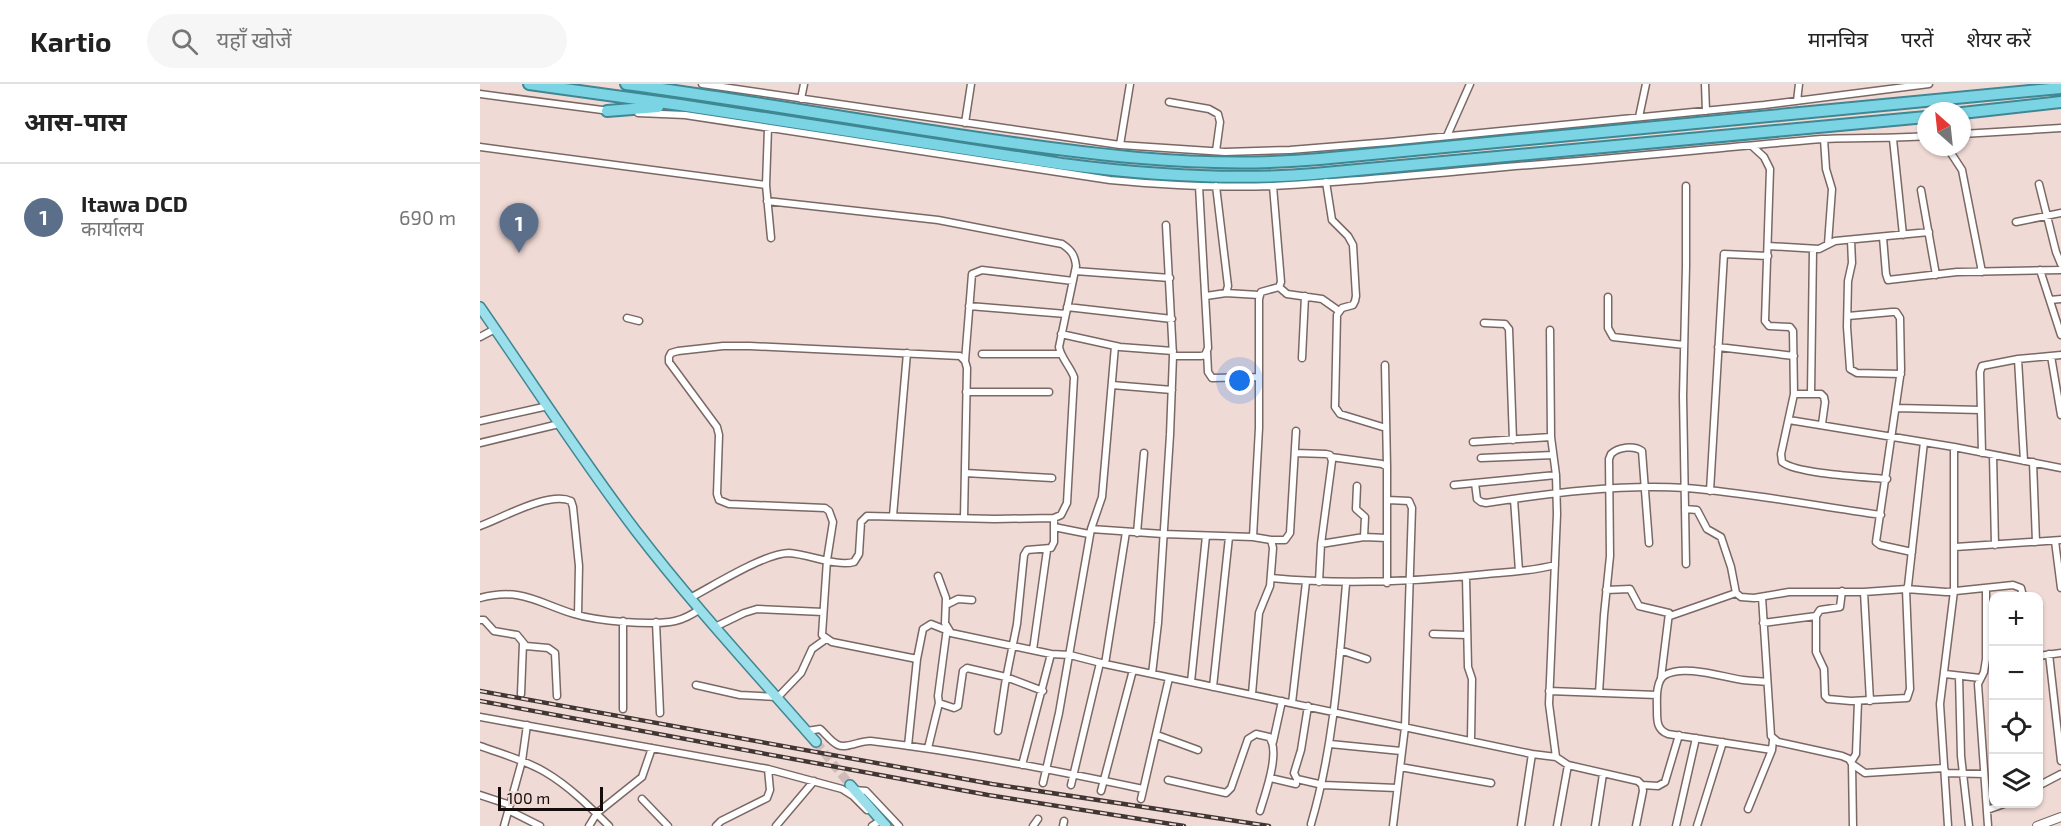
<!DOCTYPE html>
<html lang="hi">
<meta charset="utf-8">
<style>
:root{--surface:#fff;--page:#f6f6f6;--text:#222;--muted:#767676;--line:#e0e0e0;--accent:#d93025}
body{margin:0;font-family:"Exo 2","Noto Sans Devanagari",sans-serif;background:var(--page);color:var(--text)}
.controls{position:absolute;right:18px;bottom:18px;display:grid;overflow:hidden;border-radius:12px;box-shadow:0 2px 4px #0004}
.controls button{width:54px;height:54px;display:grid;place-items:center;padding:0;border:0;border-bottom:2px solid var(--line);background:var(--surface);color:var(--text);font:30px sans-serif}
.compass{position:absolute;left:1437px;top:18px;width:54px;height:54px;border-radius:50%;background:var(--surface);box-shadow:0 2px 4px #0004;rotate:333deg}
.scale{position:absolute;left:18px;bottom:15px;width:105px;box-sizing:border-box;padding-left:6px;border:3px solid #130c0b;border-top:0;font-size:16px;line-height:21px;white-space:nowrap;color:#130c0b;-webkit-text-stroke:4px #f0dad6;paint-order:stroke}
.you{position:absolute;left:760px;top:297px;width:21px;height:21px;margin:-15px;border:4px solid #fff;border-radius:50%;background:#1a73e8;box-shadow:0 0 0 9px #1a73e833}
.badge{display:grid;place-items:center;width:39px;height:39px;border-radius:50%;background:var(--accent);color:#fff;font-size:20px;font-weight:700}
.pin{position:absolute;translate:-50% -50px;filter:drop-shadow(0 2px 3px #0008)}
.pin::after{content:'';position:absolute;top:32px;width:21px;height:18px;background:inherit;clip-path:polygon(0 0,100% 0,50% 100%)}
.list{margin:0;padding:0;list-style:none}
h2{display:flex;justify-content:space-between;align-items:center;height:78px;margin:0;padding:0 24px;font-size:26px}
h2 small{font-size:20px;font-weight:400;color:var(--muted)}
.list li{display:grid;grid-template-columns:39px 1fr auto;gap:18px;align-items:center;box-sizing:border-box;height:108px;padding:0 24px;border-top:2px solid var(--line)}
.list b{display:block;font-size:22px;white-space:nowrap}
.list p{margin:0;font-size:20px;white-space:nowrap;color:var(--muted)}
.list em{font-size:20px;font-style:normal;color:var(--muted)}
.icon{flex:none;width:33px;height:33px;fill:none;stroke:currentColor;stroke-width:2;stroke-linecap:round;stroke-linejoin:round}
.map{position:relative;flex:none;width:1581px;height:742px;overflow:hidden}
header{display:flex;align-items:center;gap:36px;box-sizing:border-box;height:84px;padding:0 30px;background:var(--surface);border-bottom:2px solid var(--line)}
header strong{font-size:28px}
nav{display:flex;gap:33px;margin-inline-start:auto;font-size:21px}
.search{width:420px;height:54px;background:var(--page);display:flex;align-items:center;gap:15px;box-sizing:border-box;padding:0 21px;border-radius:33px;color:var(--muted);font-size:22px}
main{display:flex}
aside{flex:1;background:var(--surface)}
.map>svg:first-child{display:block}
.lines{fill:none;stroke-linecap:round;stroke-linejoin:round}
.primary-tunnel{stroke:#cfbbb8;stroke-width:9;stroke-dasharray:9 4.5;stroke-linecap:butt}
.minor-casing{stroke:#7a6864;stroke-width:9}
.tertiary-casing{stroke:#7a6864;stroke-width:10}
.primary-casing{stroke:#408794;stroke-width:12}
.trunk-casing{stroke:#408794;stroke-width:14}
.minor{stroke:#fff;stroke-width:6}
.tertiary{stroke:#fff;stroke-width:8}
.primary{stroke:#9bdfeb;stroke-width:9}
.trunk{stroke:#7ad4e4;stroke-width:10}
.rail-casing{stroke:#403634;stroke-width:4.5}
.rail{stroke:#f0dad6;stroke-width:2;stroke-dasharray:7;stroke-linecap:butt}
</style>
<header>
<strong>Kartio</strong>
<div class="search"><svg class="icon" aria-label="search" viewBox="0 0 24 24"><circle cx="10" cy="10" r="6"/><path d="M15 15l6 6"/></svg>यहाँ खोजें</div>
<nav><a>मानचित्र</a><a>परतें</a><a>शेयर करें</a></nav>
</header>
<main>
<aside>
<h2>आस-पास<small></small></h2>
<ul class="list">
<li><span class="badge" style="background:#5c6f8a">1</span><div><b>Itawa DCD</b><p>कार्यालय</p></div><em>690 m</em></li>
</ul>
</aside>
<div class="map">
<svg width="1581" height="742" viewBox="0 0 1581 742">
<rect width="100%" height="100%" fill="#f0dad6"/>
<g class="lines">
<path class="primary-tunnel" d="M 336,658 L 370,701"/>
<defs>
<path id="minor" d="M 222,0 L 640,61 L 745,68 L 810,66 L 909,58 L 1284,21 L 1449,0
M 1225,0 L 1226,27
M 0,10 L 130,27
M 321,15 L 324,0
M 1317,17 L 1319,0
M 689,18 L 729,25 L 738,30 L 740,38 L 736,67
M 158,29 L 205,31 L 630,96 C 684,101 739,104 793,102 C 870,98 948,90 1025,83 C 1130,75 1236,64 1342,55 C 1376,53 1411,55 1446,52
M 1159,33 L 1166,0
M 485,39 L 491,0
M 288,44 L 286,101 L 291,154
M 1482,50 L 1581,44
M 967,52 L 990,0
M 1344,55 L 1346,85 L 1352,105 L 1348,160
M 1413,55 L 1423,151
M 640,61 L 650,0
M 1272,62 L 1284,73 L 1290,85 L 1285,237 L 1289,242 L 1310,243 L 1313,247 L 1314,310 L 1301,370 L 1302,378 C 1317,390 1385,393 1407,395
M 0,63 L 286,101
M 1467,63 L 1482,86 L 1502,188
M 846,98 L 852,136 L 868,152 L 873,161 L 876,212 L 875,217 L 873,221 L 862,224 L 857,231 L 855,323 L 860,330 L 906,344
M 1559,100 L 1576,168 L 1581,180
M 1206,102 L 1206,182 L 1203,312 L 1206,480
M 1441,106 L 1456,191
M 1536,138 L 1581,129
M 1403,153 L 1406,190 L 1408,196 L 1477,188 L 1581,186
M 1371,156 L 1372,179 L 1368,197 L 1367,243 L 1370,285 L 1377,289 L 1421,290
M 1288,162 L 1339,165 L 1355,157 L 1449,148
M 1560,186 L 1581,251
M 595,187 L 690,194
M 799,203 L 807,210 L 842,215 L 859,227
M 746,209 L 779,211
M 726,212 L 746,209 L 748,202 L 736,102
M 1128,213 L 1128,244 L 1133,253 L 1204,261
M 1570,216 L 1581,215
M 489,222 L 586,230
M 587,223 L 692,235
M 1368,232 L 1412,228 L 1416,228 L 1420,234 L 1421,286 L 1396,458 L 1400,461 L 1432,468
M 147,234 L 159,237
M 1004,239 L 1025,240 L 1029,245 L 1033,356
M 1070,246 L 1071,353 L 1076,391 L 1077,430 L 1069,620 L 1076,673
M 581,250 L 640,263 L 693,267
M 0,253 L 15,245
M 1238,263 L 1314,272
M 727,268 L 728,288 L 732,294 L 779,293
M 502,270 L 580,270
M 693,272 L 721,272 L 725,271 L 728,264 L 719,102
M 1571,272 L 1581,331
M 822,274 L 825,212
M 1538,275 L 1544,377
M 485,277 L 492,190 L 502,186 L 593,197
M 905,281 L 907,383
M 632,301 L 692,306
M 486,308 L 569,308
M 1314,310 L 1341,310 L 1344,313 L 1345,318 L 1342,340
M 1331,310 L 1333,165
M 1416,324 L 1501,326
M 1309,336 L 1474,363 L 1581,384
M 0,337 L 68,322
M 993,358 L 1071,353
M 0,359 L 79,340
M 815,369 L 846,370 L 850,371 L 852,377 L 841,460 L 839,498
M 1502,369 L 1500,288 L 1502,282 L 1538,275 L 1581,271
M 1513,371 L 1515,461
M 851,373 L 902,380 L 907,383 L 907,499
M 1001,374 L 1073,371
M 1553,378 L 1556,458
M 485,389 L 572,394
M 995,399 L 997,415 L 1001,418 L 1006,419 C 1070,409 1141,400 1206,404 C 1272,409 1336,422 1401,431
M 974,401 L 1076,391
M 877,402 L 876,425 L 885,433 L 884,453
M 1230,407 L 1244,170 L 1288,172
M 1034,415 L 1039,487
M 908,416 L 929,417 L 932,424 L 925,643 L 913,742
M 1205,425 L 1217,426 L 1227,445 L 1241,453 L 1251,483 L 1256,509 L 1261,513 L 1274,514 L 1309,508 L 1384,508 L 1426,505 L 1466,508 L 1533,501 L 1541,504 L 1543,512
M 413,432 L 427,269
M 0,442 C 22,434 69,407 91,417 L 93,423 L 99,482 L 98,531
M 574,443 L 609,450
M 611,445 L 683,450 L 773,453 L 791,456 L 793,464 L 790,502 L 779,529 L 772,610
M 657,449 L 664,369
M 773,453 L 779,344 L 779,215 L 781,208 L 799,203 L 801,198 L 793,102
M 791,456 L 805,456 L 810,449 L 816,347
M 1575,457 L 1581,504
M 841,460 L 884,453 L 907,454
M 1475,463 L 1581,456
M 458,492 L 466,514 L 465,539 L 471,549 L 571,570 L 590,571 L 625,580 L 1052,670 L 1076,673 L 1088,681 L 1158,697 L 1162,701 L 1163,707 L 1156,742
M 986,493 L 988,583 L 992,595 L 991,656
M 791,494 C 864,501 934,498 1007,490 C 1030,488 1053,487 1075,481
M 1506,504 L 1506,575 L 1504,588 L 1498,600 L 1508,742
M 1126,506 L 1150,505 L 1159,522 L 1189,529 L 1181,594
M 1362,507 L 1360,523 L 1340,526 L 1336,532 L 1336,568 L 1344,585 L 1345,612 L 1348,615 L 1371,617 L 1427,614 L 1430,605 L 1426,505 L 1428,502 L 1444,358
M 1384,508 L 1390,617
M 1282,513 L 1291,652 L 1298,658 L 1362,672 L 1369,675 L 1372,680 L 1373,742
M 0,514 C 41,503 58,519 94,530 C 117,537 171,542 195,537 C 204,535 213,530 220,525
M 210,514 C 233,502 285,469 309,469 C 328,470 357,483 374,478 L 379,470 L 381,438 L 387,432 L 515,435 L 574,434 L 581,431 L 587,419 L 594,293 C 590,282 581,274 579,263 L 596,182 C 595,171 591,166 582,160 L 458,136 L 287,117
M 466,521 L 478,515 L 492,516
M 1190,532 L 1256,509
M 0,536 L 4,536 L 14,547 L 37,551 L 46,562 L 68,564 L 75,569 L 77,612
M 176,538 L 180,629
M 1283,539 L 1336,532
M 235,543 L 264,529 L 277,525 L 343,528
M 467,544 L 458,612 L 459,619 L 474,624 L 478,622 L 483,587 L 487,584 L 526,593 L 563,607
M 953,550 L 987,551
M 553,566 L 567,466
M 860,566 L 887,575
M 1569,570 L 1581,677
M 1558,572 L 1581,569
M 437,575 L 352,558 L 342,551 L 347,476 L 353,438 L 349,427 L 345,424 L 249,420 L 239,416 L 237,410 L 239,351 L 237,343 L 189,278 L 189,273 L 191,269 L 198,267 L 243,262 L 270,262 L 480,272 L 485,277 L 487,284 L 484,434
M 625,580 L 646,448
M 672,590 L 678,539 L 690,351 L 693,272 L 686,141
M 1465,590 L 1500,594
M 1479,592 L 1481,672 L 1489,742
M 711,598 L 726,452
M 1287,598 C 1279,597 1271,597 1263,596 C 1242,593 1204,580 1185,591 C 1175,597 1177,617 1177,627 C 1177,637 1177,646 1188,650 L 1292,666
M 216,601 L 260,611 L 298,613 L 321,589 L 332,565 L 346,555
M 733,603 L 749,453
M 1069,607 L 1177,611
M 1119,609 L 1124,531 L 1130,472 L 1129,375 L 1131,370 C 1138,363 1154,361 1162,367 L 1169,459
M 41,610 L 43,559
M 812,619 L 826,498
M 828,622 L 821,666 L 814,689 L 817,695 L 843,701 L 917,704
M 143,625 L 143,537
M 0,633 L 288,685 L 362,705 L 373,712 L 387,726
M 327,647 L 340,645 C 346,650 351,658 358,661 C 367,665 381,656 391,657 C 483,668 573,686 663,705
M 518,647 L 525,600 L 537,540 L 544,471 L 547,466 L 571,464 L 574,458 L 574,434
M 677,651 L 718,666
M 793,658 L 802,617
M 850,660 L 921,667
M 0,662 C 22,670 45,676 65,688 C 89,702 110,723 129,742
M 428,662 L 437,575 L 443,545 L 451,540 L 466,546
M 448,664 L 459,619
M 1371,678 L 1376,670 L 1378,617
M 1372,680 L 1385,689 L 1464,684 L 1466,689 L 1504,690
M 542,681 L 571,570
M 920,683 L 1011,699
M 790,694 L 816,700
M 688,696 L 746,709 L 751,704 L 768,655 L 776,650 L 789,653 C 801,667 785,710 780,727
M 563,699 L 579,629 L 611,445 L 622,413 L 635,262
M 591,701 L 620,579
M 1162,701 L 1178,702 L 1185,698 L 1199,651
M 1558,702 L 1581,690
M 374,706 L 386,707 L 419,742
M 621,707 L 653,586
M 0,711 L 30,721
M 162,715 L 188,742
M 661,715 L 689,594
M 1268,725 L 1292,666 L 1293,656
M 28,726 L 60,742
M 1507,726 L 1524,720
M 831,740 C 854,662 859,580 866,500
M 24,742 L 42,677 L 47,641
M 109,742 L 117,729 L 162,693 L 172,664
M 236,742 L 241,737 L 287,714 L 290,706 L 288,685
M 296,742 L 334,697
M 392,742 L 398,738
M 553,742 L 558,735
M 583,742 L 584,737
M 1041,742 L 1052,670
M 1077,742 L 1088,681
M 1115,742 L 1123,690
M 1196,742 L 1216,654
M 1217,742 L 1243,658
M 1468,742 L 1460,620 L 1474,507 L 1474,363"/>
<path id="tertiary" d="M 1557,742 L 1581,733"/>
<path id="primary" d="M 0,223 C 52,298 101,375 156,447 C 212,520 275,588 336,658
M 370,701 L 406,742"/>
<path id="trunk" d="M 49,0 L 200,21 L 582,80 C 666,91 750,97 834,90 L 1446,33
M 146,0 C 257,15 367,34 478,51 C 598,69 718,86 840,75 L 1581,4
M 127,27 L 178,23
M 1482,29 L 1581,18"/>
</defs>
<use href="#minor" class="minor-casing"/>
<use href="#tertiary" class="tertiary-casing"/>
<use href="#primary" class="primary-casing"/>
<use href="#trunk" class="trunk-casing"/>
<use href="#minor" class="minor"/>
<use href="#tertiary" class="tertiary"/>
<use href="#primary" class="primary"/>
<use href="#trunk" class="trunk"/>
<defs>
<path id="rail" d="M 0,607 L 512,700 L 789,742
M 0,617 L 508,711 L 704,742"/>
</defs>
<use href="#rail" class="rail-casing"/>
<use href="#rail" class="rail"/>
</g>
</svg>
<div class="controls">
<button>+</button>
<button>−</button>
<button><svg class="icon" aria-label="locate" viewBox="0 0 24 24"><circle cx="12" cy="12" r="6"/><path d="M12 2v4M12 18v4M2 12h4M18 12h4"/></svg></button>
<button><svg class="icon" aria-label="layers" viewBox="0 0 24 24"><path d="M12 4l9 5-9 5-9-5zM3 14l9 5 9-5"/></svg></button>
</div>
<svg class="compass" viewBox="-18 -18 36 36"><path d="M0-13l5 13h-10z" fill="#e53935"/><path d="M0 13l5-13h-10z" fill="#767676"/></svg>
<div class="scale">100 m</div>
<div class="you"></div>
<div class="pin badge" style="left:39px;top:169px;background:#5c6f8a">1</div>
</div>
</main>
